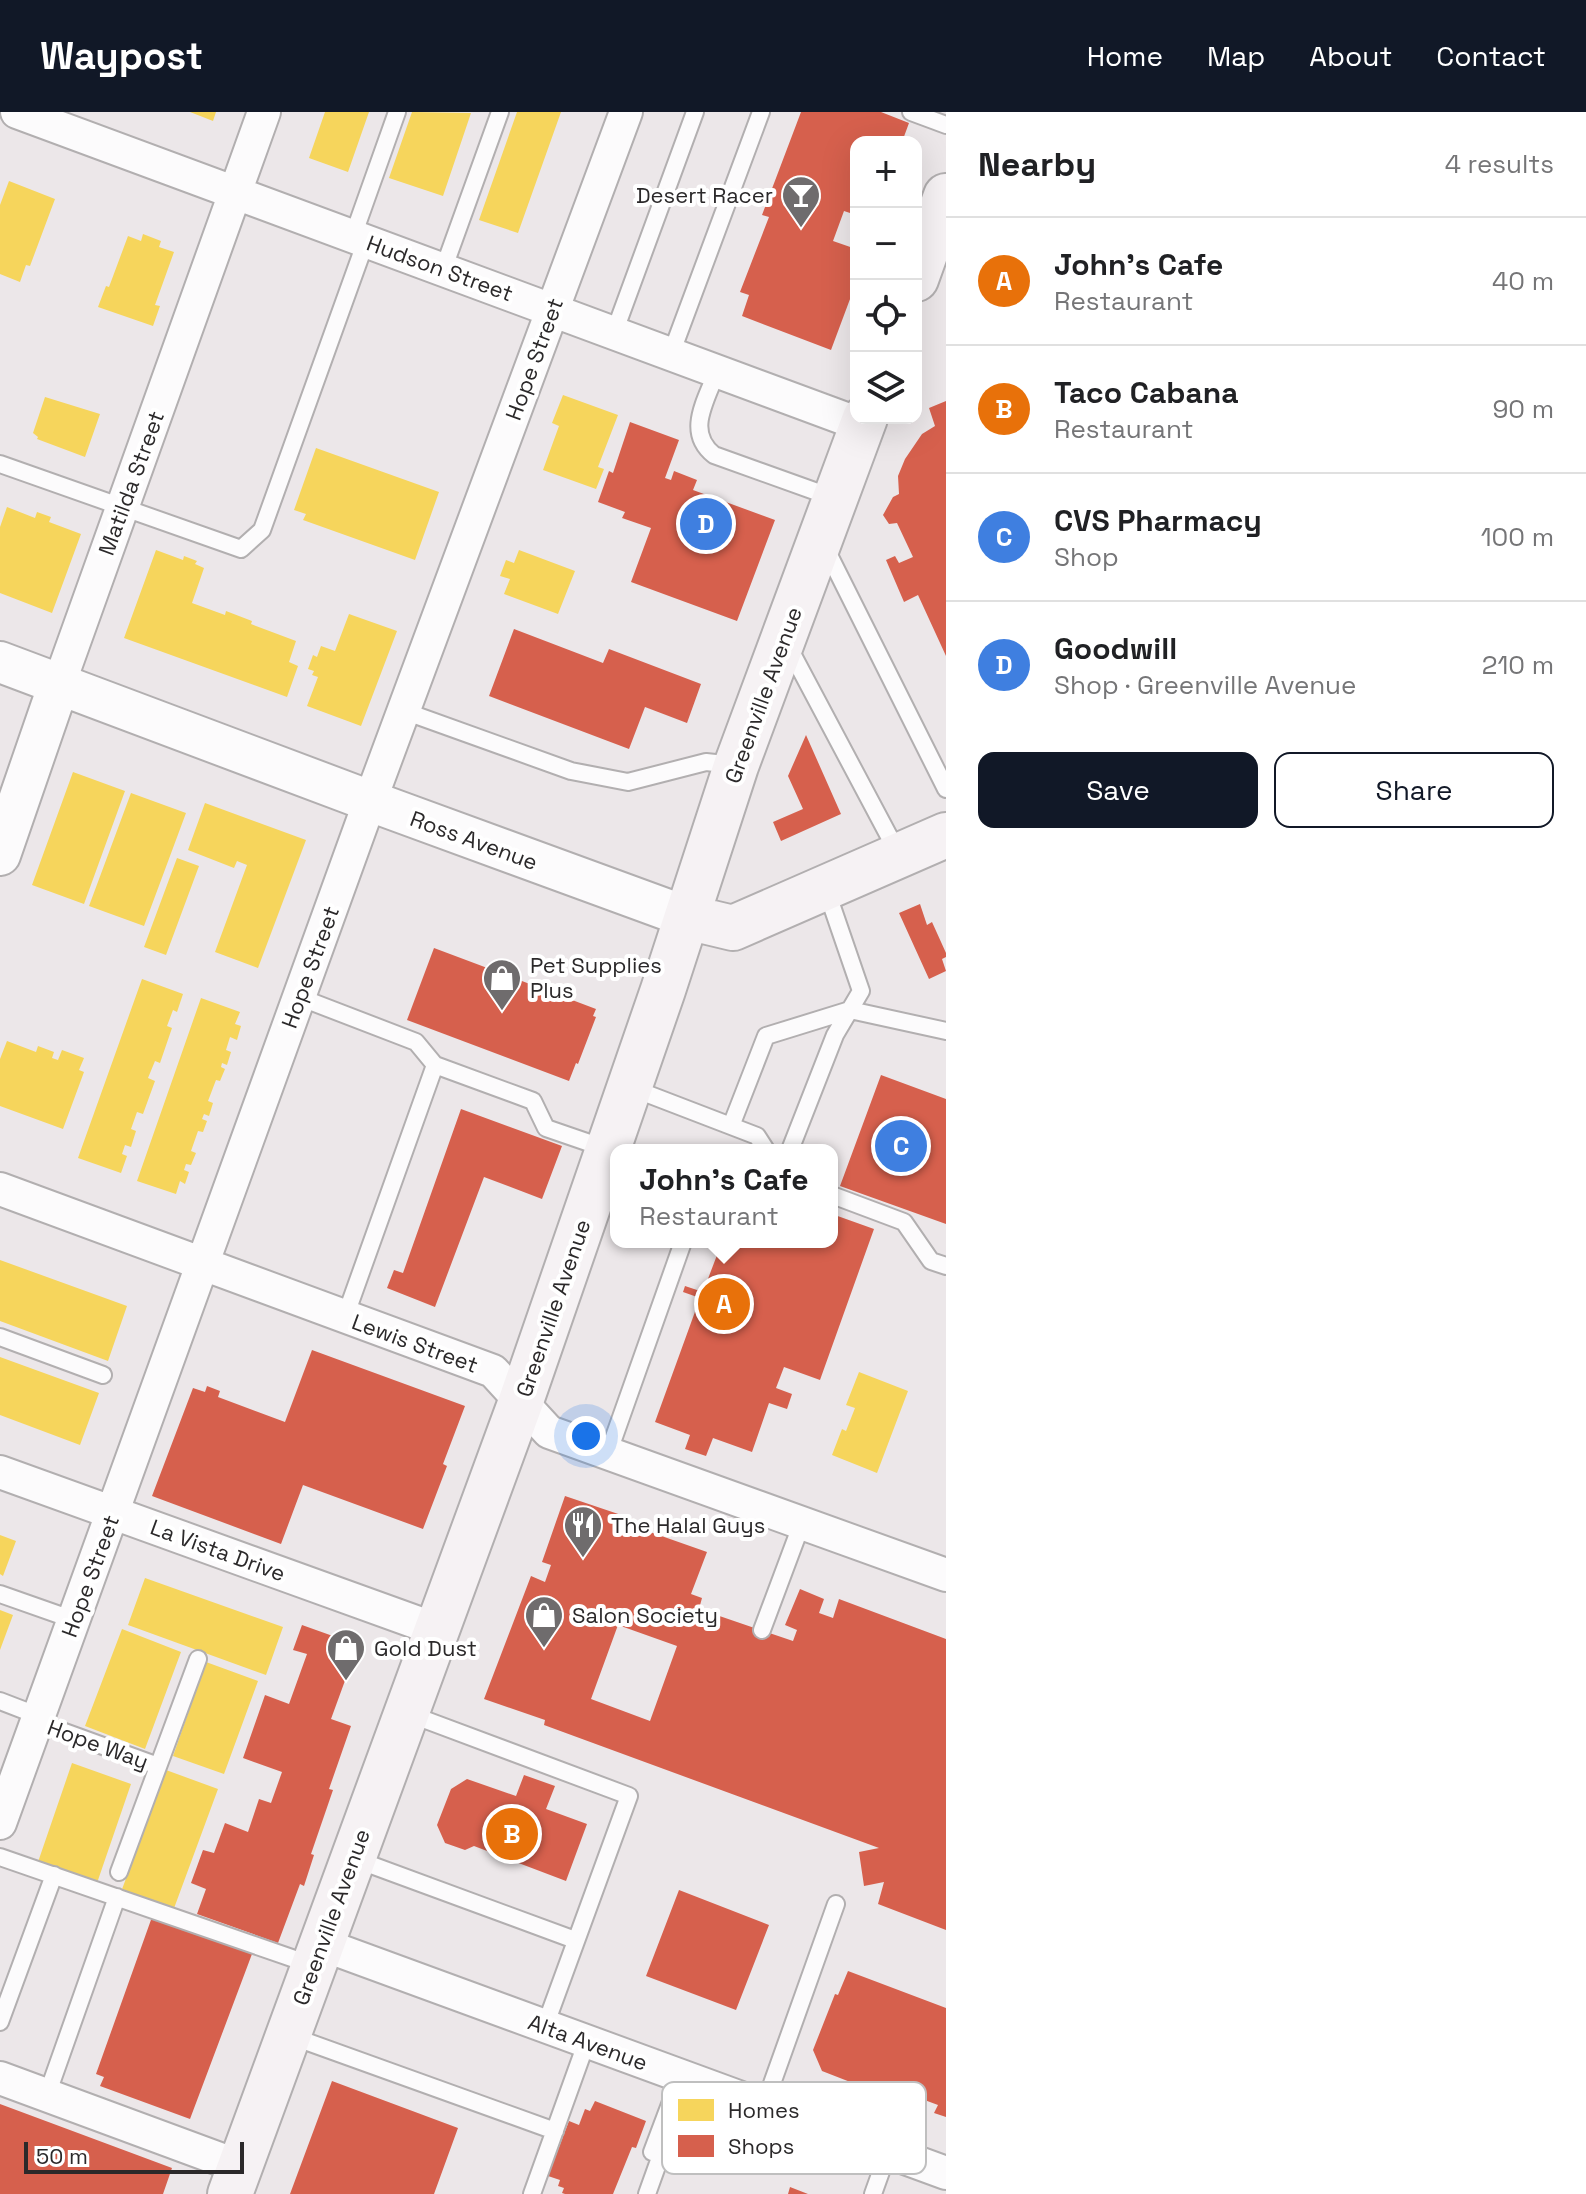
<!DOCTYPE html>
<meta charset="utf-8">
<style>
:root{--surface:#fff;--page:#f2f2f2;--text:#202124;--muted:#757577;--line:#e0e0e0;--accent:#111827}
body{margin:0;font-family:"Space Grotesk",sans-serif;background:var(--page);color:var(--text)}
.controls{position:absolute;right:24px;top:24px;display:grid;overflow:hidden;border-radius:16px;box-shadow:0 8px 32px #0002}
.controls button{width:72px;height:72px;display:grid;place-items:center;padding:0;border:0;border-bottom:2px solid var(--line);background:var(--surface);color:var(--text);font:40px sans-serif}
.scale{position:absolute;left:24px;bottom:20px;width:220px;box-sizing:border-box;padding-left:8px;border:4px solid #2b292a;border-top:0;font-size:22px;line-height:28px;white-space:nowrap;color:#2b292a;-webkit-text-stroke:6px #fff;paint-order:stroke}
.you{position:absolute;left:586px;top:1324px;width:28px;height:28px;margin:-20px;border:6px solid #fff;border-radius:50%;background:#1a73e8;box-shadow:0 0 0 12px #1a73e833}
.badge{display:grid;place-items:center;width:52px;height:52px;border-radius:50%;background:var(--accent);color:#fff;font-size:26px;font-weight:700}
.pin{position:absolute;translate:-50% -50%;border:4px solid #fff;box-shadow:0 2px 8px #0006}
.popup{position:absolute;left:610px;top:1032px;width:228px;height:104px;box-sizing:border-box;display:grid;place-content:center;border-radius:16px;background:var(--surface);filter:drop-shadow(0 2px 6px #0005);font-size:26px;white-space:nowrap;color:var(--muted)}
.popup b{font-size:30px;color:var(--text)}
.popup::after{content:'';position:absolute;left:50%;top:100%;margin-left:-16px;border:16px solid transparent;border-top-color:var(--surface)}
.list{margin:0;padding:0;list-style:none}
h2{display:flex;justify-content:space-between;align-items:center;height:104px;margin:0;padding:0 32px;font-size:34px}
h2 small{font-size:26px;font-weight:400;color:var(--muted)}
.list li{display:grid;grid-template-columns:52px 1fr auto;gap:24px;align-items:center;box-sizing:border-box;height:128px;padding:0 32px;border-top:2px solid var(--line)}
.list b{display:block;font-size:30px;white-space:nowrap}
.list p{margin:0;font-size:26px;white-space:nowrap;color:var(--muted)}
.list em{font-size:26px;font-style:normal;color:var(--muted)}
.actions{display:flex;gap:16px;padding:24px 32px}
.actions a{flex:1;padding:18px 0;border:2px solid var(--accent);border-radius:16px;text-align:center;font-size:28px;color:var(--accent)}
.actions .main{background:var(--accent);color:#fff}
.icon{flex:none;width:44px;height:44px;fill:none;stroke:currentColor;stroke-width:2;stroke-linecap:round;stroke-linejoin:round}
.map{position:relative;flex:none;width:946px;height:2082px;overflow:hidden}
header{display:flex;align-items:center;gap:48px;box-sizing:border-box;height:112px;padding:0 40px;background:var(--accent);color:#fff}
header strong{font-size:38px}
nav{display:flex;gap:44px;margin-inline-start:auto;font-size:28px}
main{display:flex}
aside{flex:1;background:var(--surface)}
.map>svg:first-child{display:block}
.homes{fill:#f6d55c}
.shops{fill:#d6604d;fill-rule:evenodd}
.lines{fill:none;stroke-linecap:round;stroke-linejoin:round}
.service-casing{stroke:#b2afb0;stroke-width:20}
.minor-casing{stroke:#b2afb0;stroke-width:36}
.tertiary-casing{stroke:#b2afb0;stroke-width:44}
.secondary-casing{stroke:#b2afb0;stroke-width:48}
.service{stroke:#fcfbfc;stroke-width:16}
.minor{stroke:#fcfbfc;stroke-width:32}
.tertiary{stroke:#fcfbfc;stroke-width:40}
.secondary{stroke:#f6f2f4;stroke-width:44}
.labels{text-anchor:middle;stroke-width:8;stroke-linejoin:round;paint-order:stroke}
.poi-label{font-size:22px;fill:#2b292a;stroke:#fff;text-anchor:start}
.street-label{font-size:22px;fill:#2b292a;stroke:#fff}
.key{fill:#fff;stroke:#bfbfbf;stroke-width:2}
.key-label{font-size:22px;fill:#2b292a}
</style>
<header>
<strong>Waypost</strong>
<nav><a>Home</a><a>Map</a><a>About</a><a>Contact</a></nav>
</header>
<main>
<div class="map">
<svg width="946" height="2082" viewBox="0 0 946 2082">
<rect width="100%" height="100%" fill="#ece7e9"/>
<path class="homes" d="M 190,0 L 216,0 L 213,9 Z
M 325,0 L 369,0 L 348,60 L 309,46 Z
M 412,0 L 471,1 L 443,84 L 389,66 Z
M 517,0 L 561,0 L 518,121 L 479,108 Z
M 9,69 L 55,87 L 30,154 L 26,153 L 20,170 L 0,162 L 0,93 Z
M 143,122 L 161,129 L 159,135 L 174,140 L 155,193 L 160,194 L 153,214 L 98,195 L 106,174 L 109,175 L 128,124 L 141,129 Z
M 563,283 L 618,303 L 598,355 L 604,357 L 596,377 L 543,358 L 559,314 L 552,311 Z
M 45,285 L 100,302 L 85,345 L 37,327 L 38,325 L 33,321 Z
M 316,336 L 439,380 L 415,448 L 303,408 L 306,402 L 294,398 Z
M 7,395 L 35,406 L 37,400 L 51,405 L 49,410 L 81,422 L 52,501 L 0,481 L 0,415 Z
M 156,438 L 183,448 L 184,444 L 197,449 L 195,452 L 204,456 L 192,491 L 225,503 L 226,499 L 252,509 L 251,512 L 296,529 L 289,550 L 298,554 L 287,585 L 124,526 Z
M 519,438 L 575,459 L 558,502 L 504,482 L 510,467 L 500,464 L 506,448 L 514,451 Z
M 349,502 L 397,519 L 361,614 L 307,594 L 318,565 L 312,563 L 314,559 L 308,557 L 313,543 L 317,545 L 321,534 L 335,539 Z
M 73,660 L 125,679 L 84,792 L 32,773 Z
M 131,681 L 186,701 L 144,814 L 89,794 Z
M 205,691 L 306,728 L 258,856 L 215,840 L 247,753 L 237,749 L 234,756 L 188,738 Z
M 177,746 L 199,754 L 166,843 L 144,835 Z
M 142,867 L 183,882 L 177,900 L 173,898 L 167,914 L 172,916 L 160,951 L 155,949 L 148,966 L 155,969 L 143,1002 L 137,1000 L 131,1017 L 136,1019 L 131,1035 L 125,1033 L 122,1042 L 127,1044 L 121,1061 L 78,1046 Z
M 201,886 L 240,900 L 235,912 L 241,914 L 237,928 L 230,925 L 226,938 L 231,940 L 227,953 L 222,951 L 221,955 L 225,957 L 220,969 L 216,968 L 208,989 L 213,991 L 209,1004 L 204,1002 L 202,1007 L 207,1009 L 203,1020 L 198,1019 L 191,1039 L 196,1041 L 191,1053 L 186,1052 L 184,1058 L 189,1060 L 185,1072 L 180,1069 L 176,1082 L 137,1069 Z
M 7,929 L 36,940 L 38,934 L 54,940 L 52,946 L 58,948 L 62,938 L 84,946 L 79,958 L 84,960 L 63,1017 L 0,994 L 0,947 Z
M 0,1148 L 127,1194 L 108,1249 L 0,1209 Z
M 0,1245 L 99,1281 L 80,1333 L 0,1303 Z
M 859,1260 L 908,1279 L 877,1361 L 832,1343 L 842,1317 L 846,1319 L 855,1296 L 846,1293 Z
M 0,1423 L 16,1429 L 3,1464 L 0,1462 Z
M 145,1466 L 283,1515 L 266,1563 L 128,1513 Z
M 0,1498 L 13,1503 L 0,1538 Z
M 122,1517 L 181,1540 L 145,1637 L 85,1614 Z
M 206,1550 L 258,1569 L 224,1662 L 173,1644 Z
M 72,1651 L 131,1672 L 97,1771 L 38,1750 Z
M 166,1658 L 218,1677 L 173,1799 L 121,1780 Z"/>
<path class="shops" d="M 801,0 L 881,0 L 909,11 L 902,30 L 856,30 L 856,103 L 844,99 L 833,129 L 856,137 L 856,171 L 831,238 L 742,204 L 749,183 L 740,180 L 769,105 L 762,103 Z
M 946,289 L 946,544 L 918,483 L 904,490 L 886,448 L 895,444 L 899,451 L 913,445 L 897,411 L 889,412 L 883,403 L 893,385 L 899,382 L 898,364 L 905,347 L 922,322 L 935,314 L 929,296 Z
M 630,310 L 679,328 L 665,366 L 671,368 L 674,359 L 697,368 L 693,378 L 775,408 L 737,509 L 631,470 L 651,416 L 622,406 L 625,400 L 598,390 L 609,359 L 613,361 Z
M 514,517 L 603,551 L 609,537 L 701,572 L 687,611 L 645,595 L 629,637 L 489,584 Z
M 806,623 L 841,702 L 781,729 L 773,710 L 803,697 L 788,664 Z
M 920,792 L 927,813 L 932,810 L 946,841 L 946,845 L 942,847 L 946,859 L 929,867 L 899,801 Z
M 434,836 L 596,897 L 593,904 L 596,905 L 578,952 L 576,951 L 569,969 L 407,908 Z
M 881,963 L 946,987 L 946,1112 L 840,1074 Z
M 461,997 L 562,1034 L 542,1087 L 484,1065 L 435,1195 L 387,1176 L 394,1158 L 403,1161 Z
M 832,1102 L 874,1117 L 820,1268 L 784,1255 L 776,1276 L 792,1282 L 787,1297 L 769,1291 L 752,1340 L 713,1326 L 706,1344 L 685,1337 L 690,1323 L 655,1310 L 700,1186 L 683,1180 L 685,1174 L 700,1179 L 703,1171 L 706,1172 L 722,1130 L 832,1130 Z
M 312,1238 L 465,1294 L 443,1352 L 447,1354 L 423,1417 L 303,1373 L 281,1432 L 152,1384 L 193,1276 L 205,1280 L 207,1274 L 220,1279 L 218,1285 L 285,1310 Z
M 565,1384 L 636,1408 L 633,1414 L 707,1440 L 691,1482 L 702,1486 L 699,1497 L 793,1529 L 797,1518 L 785,1513 L 800,1477 L 824,1487 L 819,1501 L 833,1506 L 839,1487 L 946,1527 L 946,1818 L 878,1792 L 884,1770 L 864,1774 L 859,1740 L 879,1736 L 544,1613 L 545,1608 L 484,1587 L 531,1464 L 545,1470 L 551,1453 L 542,1450 ZM 618,1513 L 677,1534 L 650,1609 L 591,1587 Z
M 302,1513 L 358,1533 L 331,1607 L 351,1614 L 329,1677 L 333,1678 L 311,1742 L 314,1743 L 304,1774 L 300,1772 L 278,1831 L 197,1802 L 206,1777 L 191,1771 L 203,1738 L 214,1741 L 225,1711 L 248,1720 L 259,1687 L 271,1691 L 282,1660 L 243,1646 L 265,1583 L 289,1592 L 307,1542 L 293,1538 Z
M 524,1663 L 555,1674 L 546,1697 L 587,1712 L 566,1769 L 474,1734 L 465,1738 L 445,1731 L 437,1713 L 451,1677 L 467,1667 L 516,1684 Z
M 679,1778 L 769,1813 L 736,1898 L 646,1864 Z
M 152,1805 L 252,1842 L 190,2007 L 100,1974 L 104,1965 L 96,1962 Z
M 848,1859 L 946,1896 L 946,2005 L 934,2001 L 938,1993 L 884,1973 L 881,1982 L 822,1959 L 813,1938 L 835,1882 L 838,1883 Z
M 332,1969 L 458,2016 L 434,2082 L 290,2082 Z
M 595,1989 L 646,2009 L 636,2036 L 632,2035 L 613,2082 L 565,2082 L 562,2081 L 564,2076 L 558,2074 L 560,2068 L 548,2064 L 569,2009 L 579,2013 L 585,1997 L 590,1999 Z
M 0,1992 L 172,2056 L 163,2082 L 0,2082 Z
M 790,2075 L 808,2082 L 788,2082 Z"/>
<g class="lines">
<defs>
<path id="service" d="M 911,0 L 946,13
M 353,124 L 397,0
M 443,158 L 500,0
M 614,221 L 695,0
M 671,242 L 761,0
M 717,259 C 706,289 685,320 714,343 L 834,386
M 0,352 L 241,437 L 262,418 L 366,129
M 825,435 L 946,677
M 788,534 L 899,743
M 404,599 L 571,659 L 628,670 L 706,650 L 734,653
M 299,885 L 416,930 L 435,953 L 533,989 L 546,1016 L 607,1037
M 632,976 L 757,1024 L 766,1038
M 731,1014 L 766,924 L 850,898 L 946,919
M 790,1038 L 835,923 L 861,879 L 826,777
M 832,1083 L 904,1110 L 931,1149 L 946,1154
M 345,1205 L 435,953
M 0,1225 L 103,1263
M 608,1342 L 683,1130
M 0,1482 L 74,1508
M 762,1518 L 802,1411
M 0,1589 L 39,1604
M 407,1601 L 629,1684 L 545,1914
M 37,1610 L 158,1654
M 0,1745 L 312,1853
M 355,1747 L 575,1828
M 119,1760 L 198,1547
M 0,1910 L 54,1763
M 291,1924 L 555,2019
M 47,1983 L 117,1785
M 764,1994 L 836,1792
M 532,2082 L 587,1929
M 647,2082 L 661,2043 L 652,2040 L 681,1963
M 873,2082 L 888,2040"/>
<path id="minor" d="M 17,0 L 862,313
M 59,572 L 264,0
M 0,1077 L 493,1259 L 549,1320 L 946,1463
M 0,1360 L 435,1517
M 0,1711 L 370,689 L 626,0
M 321,1832 L 946,2061
M 0,1966 L 241,2055"/>
<path id="tertiary" d="M 0,550 L 370,689 L 687,805
M 0,743 L 59,572"/>
<path id="secondary" d="M 916,167 L 946,84
M 687,805 L 733,816 L 946,723
M 230,2082 L 521,1289 L 663,878 L 736,654 L 865,306"/>
</defs>
<use href="#service" class="service-casing"/>
<use href="#minor" class="minor-casing"/>
<use href="#tertiary" class="tertiary-casing"/>
<use href="#secondary" class="secondary-casing"/>
<use href="#service" class="service"/>
<use href="#minor" class="minor"/>
<use href="#tertiary" class="tertiary"/>
<use href="#secondary" class="secondary"/>
</g>
<defs>
<symbol id="bar-pin" viewBox="-11 -11 22 30"><path d="M0 17L-7.5 6A9.5 9.5 0 1 1 7.5 6Z" fill="#6f6c6d" stroke="#fff"/><path d="M-6-5H6L.8 .8V4.5H3.5V6h-7V4.5H-.8V.8Z" fill="#fff"/></symbol>
<symbol id="shop-pin" viewBox="-11 -11 22 30"><path d="M0 17L-7.5 6A9.5 9.5 0 1 1 7.5 6Z" fill="#6f6c6d" stroke="#fff"/><path d="M-5-2.5h2.3a2.7 3.5 0 0 1 5.4 0H5L5.5 6h-11ZM-1.5-2.5h3a1.5 2.3 0 0 0-3 0Z" fill="#fff"/></symbol>
<symbol id="restaurant-pin" viewBox="-11 -11 22 30"><path d="M0 17L-7.5 6A9.5 9.5 0 1 1 7.5 6Z" fill="#6f6c6d" stroke="#fff"/><path d="M-5-6h1v4h1v-4h1v4h1v-4h1v5L-1.5 .5V6h-2V.5L-5-1ZM5-6V6H3V1.5H1.5Q1.5-4 5-6Z" fill="#fff"/></symbol>
</defs>
<g fill-rule="evenodd">
<use href="#bar-pin" x="779" y="61" width="44" height="60"/>
<use href="#shop-pin" x="480" y="844" width="44" height="60"/>
<use href="#restaurant-pin" x="561" y="1391" width="44" height="60"/>
<use href="#shop-pin" x="522" y="1481" width="44" height="60"/>
<use href="#shop-pin" x="324" y="1514" width="44" height="60"/>
</g>
<g class="labels">
<g class="poi-label">
<text x="773" y="91" text-anchor="end">Desert Racer</text>
<text x="530" y="861">Pet Supplies<tspan x="530" dy="25">Plus</tspan></text>
<text x="611" y="1421">The Halal Guys</text>
<text x="572" y="1511">Salon Society</text>
<text x="374" y="1544">Gold Dust</text>
</g>
<g class="street-label">
<text transform="translate(440 156) rotate(20)" y="8">Hudson Street</text>
<text transform="translate(534 247) rotate(-70)" y="8">Hope Street</text>
<text transform="translate(131 371) rotate(-70)" y="8">Matilda Street</text>
<text transform="translate(763 583) rotate(-70)" y="8">Greenville Avenue</text>
<text transform="translate(474 728) rotate(20)" y="8">Ross Avenue</text>
<text transform="translate(310 855) rotate(-70)" y="8">Hope Street</text>
<text transform="translate(553 1196) rotate(-71)" y="8">Greenville Avenue</text>
<text transform="translate(415 1231) rotate(20)" y="8">Lewis Street</text>
<text transform="translate(218 1438) rotate(20)" y="8">La Vista Drive</text>
<text transform="translate(90 1464) rotate(-70)" y="8">Hope Street</text>
<text transform="translate(98 1632) rotate(20)" y="8">Hope Way</text>
<text transform="translate(331 1805) rotate(-70)" y="8">Greenville Avenue</text>
<text transform="translate(588 1930) rotate(20)" y="8">Alta Avenue</text>
</g>
</g>
<rect x="662" y="1970" width="264" height="92" rx="12" class="key"/>
<rect x="678" y="1987" width="36" height="22" fill="#f6d55c"/>
<rect x="678" y="2023" width="36" height="22" fill="#d6604d"/>
<g class="key-label">
<text x="728" y="2006">Homes</text>
<text x="728" y="2042">Shops</text>
</g>
</svg>
<div class="controls">
<button>+</button>
<button>−</button>
<button><svg class="icon" aria-label="locate" viewBox="0 0 24 24"><circle cx="12" cy="12" r="6"/><path d="M12 2v4M12 18v4M2 12h4M18 12h4"/></svg></button>
<button><svg class="icon" aria-label="layers" viewBox="0 0 24 24"><path d="M12 4l9 5-9 5-9-5zM3 14l9 5 9-5"/></svg></button>
</div>
<div class="scale">50 m</div>
<div class="you"></div>
<div class="pin badge" style="left:724px;top:1192px;background:#e8710a">A</div>
<div class="popup"><b>John's Cafe</b>Restaurant</div>
<div class="pin badge" style="left:512px;top:1722px;background:#e8710a">B</div>
<div class="pin badge" style="left:901px;top:1034px;background:#3f7fe0">C</div>
<div class="pin badge" style="left:706px;top:412px;background:#3f7fe0">D</div>
</div>
<aside>
<h2>Nearby<small>4 results</small></h2>
<ul class="list">
<li><span class="badge" style="background:#e8710a">A</span><div><b>John's Cafe</b><p>Restaurant</p></div><em>40 m</em></li>
<li><span class="badge" style="background:#e8710a">B</span><div><b>Taco Cabana</b><p>Restaurant</p></div><em>90 m</em></li>
<li><span class="badge" style="background:#3f7fe0">C</span><div><b>CVS Pharmacy</b><p>Shop</p></div><em>100 m</em></li>
<li><span class="badge" style="background:#3f7fe0">D</span><div><b>Goodwill</b><p>Shop · Greenville Avenue</p></div><em>210 m</em></li>
</ul>
<div class="actions"><a class="main">Save</a><a>Share</a></div>
</aside>
</main>
